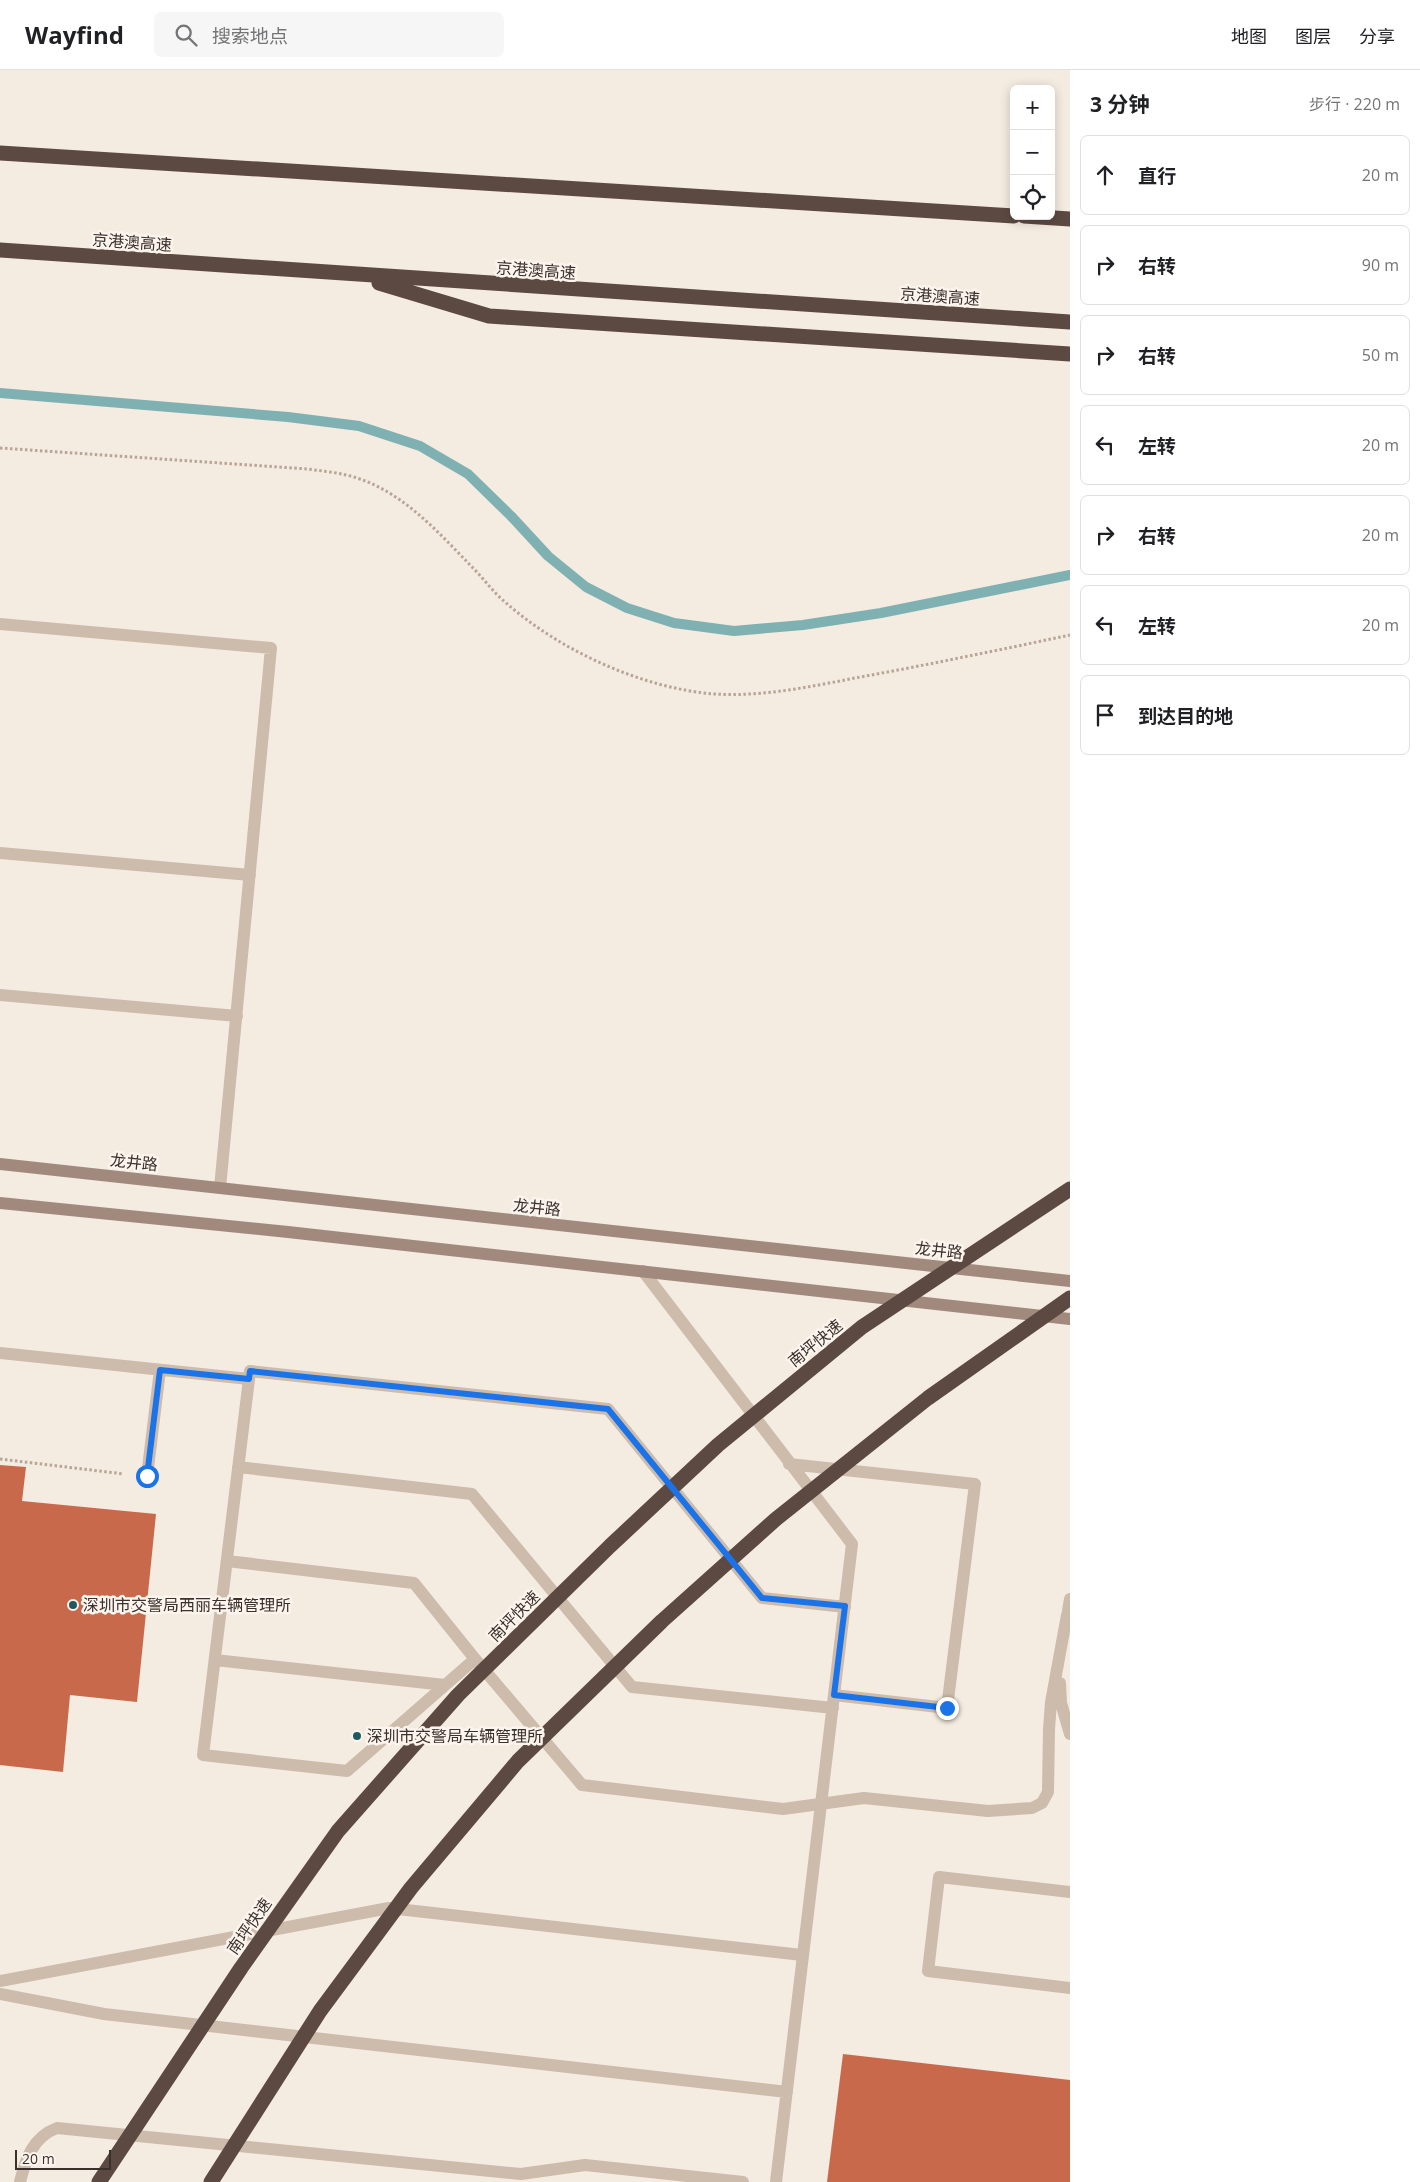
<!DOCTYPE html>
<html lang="zh">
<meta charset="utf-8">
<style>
:root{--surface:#fff;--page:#f6f6f6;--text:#202124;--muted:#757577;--line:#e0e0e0}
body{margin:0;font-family:"Open Sans","Noto Sans SC",sans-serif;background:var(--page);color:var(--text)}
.controls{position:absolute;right:15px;top:15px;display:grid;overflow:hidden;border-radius:8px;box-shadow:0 2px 12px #0003}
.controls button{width:45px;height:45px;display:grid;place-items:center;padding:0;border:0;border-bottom:1px solid var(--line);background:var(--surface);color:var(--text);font:25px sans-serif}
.scale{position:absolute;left:15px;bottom:12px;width:96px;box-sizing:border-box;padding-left:5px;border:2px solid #3b302b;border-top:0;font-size:14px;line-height:18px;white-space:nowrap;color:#3b302b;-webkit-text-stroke:4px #fbf5ee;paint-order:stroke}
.stop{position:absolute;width:15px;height:15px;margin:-11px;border:4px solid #1a73e8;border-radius:50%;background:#fff}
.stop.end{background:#1a73e8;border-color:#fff;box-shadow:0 1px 5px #0008}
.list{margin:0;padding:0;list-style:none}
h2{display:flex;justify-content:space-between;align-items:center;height:65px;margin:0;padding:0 20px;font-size:21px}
h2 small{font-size:16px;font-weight:400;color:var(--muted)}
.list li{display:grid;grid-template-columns:32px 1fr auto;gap:15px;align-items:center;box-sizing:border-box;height:80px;margin:0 10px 10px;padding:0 10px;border:1px solid var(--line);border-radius:8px}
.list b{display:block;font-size:19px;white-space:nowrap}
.list em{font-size:16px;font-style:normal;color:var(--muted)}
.icon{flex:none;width:28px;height:28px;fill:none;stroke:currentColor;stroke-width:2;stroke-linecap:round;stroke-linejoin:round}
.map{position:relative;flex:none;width:1070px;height:2112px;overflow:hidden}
header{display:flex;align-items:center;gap:30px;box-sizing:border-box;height:70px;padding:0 25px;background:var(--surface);border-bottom:1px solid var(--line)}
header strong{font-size:24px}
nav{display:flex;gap:28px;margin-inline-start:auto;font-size:18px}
.search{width:350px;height:45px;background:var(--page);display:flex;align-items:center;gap:12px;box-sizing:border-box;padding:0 18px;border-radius:8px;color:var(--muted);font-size:19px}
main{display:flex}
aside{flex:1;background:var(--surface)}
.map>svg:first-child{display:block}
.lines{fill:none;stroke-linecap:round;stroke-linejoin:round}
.stream{stroke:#7fb0b2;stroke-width:10}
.building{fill:#c8694b}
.path{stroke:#b9a596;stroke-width:3;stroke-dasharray:2.5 2.5;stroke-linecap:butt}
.lane{stroke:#cdbbac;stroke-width:12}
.secondary{stroke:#a18a7d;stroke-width:12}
.highway{stroke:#5c4a42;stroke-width:15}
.highway-bridge{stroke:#5c4a42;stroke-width:15}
.route{stroke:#1a73e8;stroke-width:6}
.poi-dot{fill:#1f5a5e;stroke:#fbf5ee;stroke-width:2}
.labels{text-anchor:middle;stroke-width:5;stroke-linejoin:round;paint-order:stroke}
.street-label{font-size:16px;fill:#3b302b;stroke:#fbf5ee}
.poi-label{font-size:16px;fill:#3b302b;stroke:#fbf5ee;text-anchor:start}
</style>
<header>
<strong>Wayfind</strong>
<div class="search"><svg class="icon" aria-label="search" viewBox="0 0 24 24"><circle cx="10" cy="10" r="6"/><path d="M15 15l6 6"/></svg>搜索地点</div>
<nav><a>地图</a><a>图层</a><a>分享</a></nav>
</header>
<main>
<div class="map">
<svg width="1070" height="2112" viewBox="0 0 1070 2112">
<rect width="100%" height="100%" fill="#f4ebe1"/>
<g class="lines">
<path class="stream" d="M 0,323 L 288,347 L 359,356 L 420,376 L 468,404 L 511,446 L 548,486 L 586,517 L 627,538 L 674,553 L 734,561 L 803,555 L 881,543 L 1070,505"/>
</g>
<path class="building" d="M 0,1395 L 26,1397 L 22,1431 L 156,1444 L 137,1632 L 70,1625 L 63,1702 L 0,1695 Z
M 843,1984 L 1070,2010 L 1070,2112 L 827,2112 Z"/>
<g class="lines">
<path class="path" d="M 0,378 L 308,399 C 321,401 334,402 346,405 C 399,417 437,461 473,498 C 484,509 493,522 505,532 C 559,580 641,618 714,624 C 761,627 809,617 855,608 C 927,595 999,580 1070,565
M 0,1389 L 124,1404"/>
<path class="lane" d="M 0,554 L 271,578 L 220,1118
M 0,783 L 250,805
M 0,925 L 237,946
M 643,1201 L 852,1474 L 776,2112
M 0,1283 L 249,1309
M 789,1394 L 975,1414 L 947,1638 L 834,1625
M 238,1397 L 472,1424 L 632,1617 L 833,1638
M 147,1406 L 160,1300
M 227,1491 L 414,1513 L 475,1589 L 582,1715 L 783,1739 L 864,1728 L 988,1741 L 1032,1738 L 1042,1733 L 1048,1722 L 1049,1659 L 1051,1632 L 1067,1545
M 1066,1553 L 1070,1529
M 475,1589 L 347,1701 L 203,1685 L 250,1301 L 608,1339 L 762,1528 L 845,1537
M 215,1590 L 445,1615
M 1060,1613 L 1061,1633 L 1070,1664
M 1070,1822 L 939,1807 L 928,1901 L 1070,1918
M 0,1911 L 389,1838 L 802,1885
M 0,1924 L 104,1944 L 787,2022
M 20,2112 C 26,2088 33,2067 57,2058 L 521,2104 L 585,2095 L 743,2112"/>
<path class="secondary" d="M 0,1094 L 1070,1211
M 0,1133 L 288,1162 L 1070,1249"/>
<path class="highway" d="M 0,83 L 1014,146
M 1024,146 L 1070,149
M 0,180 L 1070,252
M 379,213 L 489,246 L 1070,284"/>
<path class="highway-bridge" d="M 99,2112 L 241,1898 L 338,1761 L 458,1625 L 610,1476 L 718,1375 L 862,1257 L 1070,1119
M 211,2112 L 320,1941 L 411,1818 L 518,1691 L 662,1551 L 776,1449 L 928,1328 L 1070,1228"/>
</g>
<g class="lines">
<path class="route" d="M 147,1406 L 160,1300 L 249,1309 L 250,1301 L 608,1339 L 762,1528 L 845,1536 L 834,1625 L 947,1638"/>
</g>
<g class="poi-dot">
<circle cx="73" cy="1535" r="5"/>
<circle cx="357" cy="1666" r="5"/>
</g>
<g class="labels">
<g class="street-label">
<text transform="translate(132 172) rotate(4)" y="6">京港澳高速</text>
<text transform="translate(536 200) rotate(4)" y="6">京港澳高速</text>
<text transform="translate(940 226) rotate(4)" y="6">京港澳高速</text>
<text transform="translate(134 1092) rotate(6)" y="6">龙井路</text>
<text transform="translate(537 1137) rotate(6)" y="6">龙井路</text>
<text transform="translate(939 1180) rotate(6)" y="6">龙井路</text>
<text transform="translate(815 1273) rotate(-39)" y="6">南坪快速</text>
<text transform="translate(514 1546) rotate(-45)" y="6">南坪快速</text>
<text transform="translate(249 1856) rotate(-55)" y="6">南坪快速</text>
</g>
<g class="poi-label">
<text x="83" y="1541">深圳市交警局西丽车辆管理所</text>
<text x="367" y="1672">深圳市交警局车辆管理所</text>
</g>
</g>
</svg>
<div class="controls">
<button>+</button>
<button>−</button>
<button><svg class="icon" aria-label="locate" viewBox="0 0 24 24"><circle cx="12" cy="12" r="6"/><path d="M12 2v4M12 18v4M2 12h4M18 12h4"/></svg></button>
</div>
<div class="scale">20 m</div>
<div class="stop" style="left:147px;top:1406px"></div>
<div class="stop end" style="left:947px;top:1638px"></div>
</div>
<aside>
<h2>3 分钟<small>步行 · 220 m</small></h2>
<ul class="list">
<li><svg class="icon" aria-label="ahead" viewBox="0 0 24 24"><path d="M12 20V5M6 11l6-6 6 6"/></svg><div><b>直行</b></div><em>20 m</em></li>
<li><svg class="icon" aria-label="right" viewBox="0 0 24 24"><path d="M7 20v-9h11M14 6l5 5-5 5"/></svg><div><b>右转</b></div><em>90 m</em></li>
<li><svg class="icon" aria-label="right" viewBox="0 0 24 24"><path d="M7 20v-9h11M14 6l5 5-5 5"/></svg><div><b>右转</b></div><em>50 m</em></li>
<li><svg class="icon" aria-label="left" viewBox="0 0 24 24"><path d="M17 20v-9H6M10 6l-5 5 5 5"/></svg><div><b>左转</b></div><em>20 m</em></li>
<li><svg class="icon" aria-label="right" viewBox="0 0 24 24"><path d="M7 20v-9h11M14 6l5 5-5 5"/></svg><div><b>右转</b></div><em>20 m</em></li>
<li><svg class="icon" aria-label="left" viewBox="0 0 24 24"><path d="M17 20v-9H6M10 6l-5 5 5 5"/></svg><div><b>左转</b></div><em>20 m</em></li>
<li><svg class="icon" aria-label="arrive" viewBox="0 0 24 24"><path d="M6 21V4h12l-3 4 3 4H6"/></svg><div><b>到达目的地</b></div></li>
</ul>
</aside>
</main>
